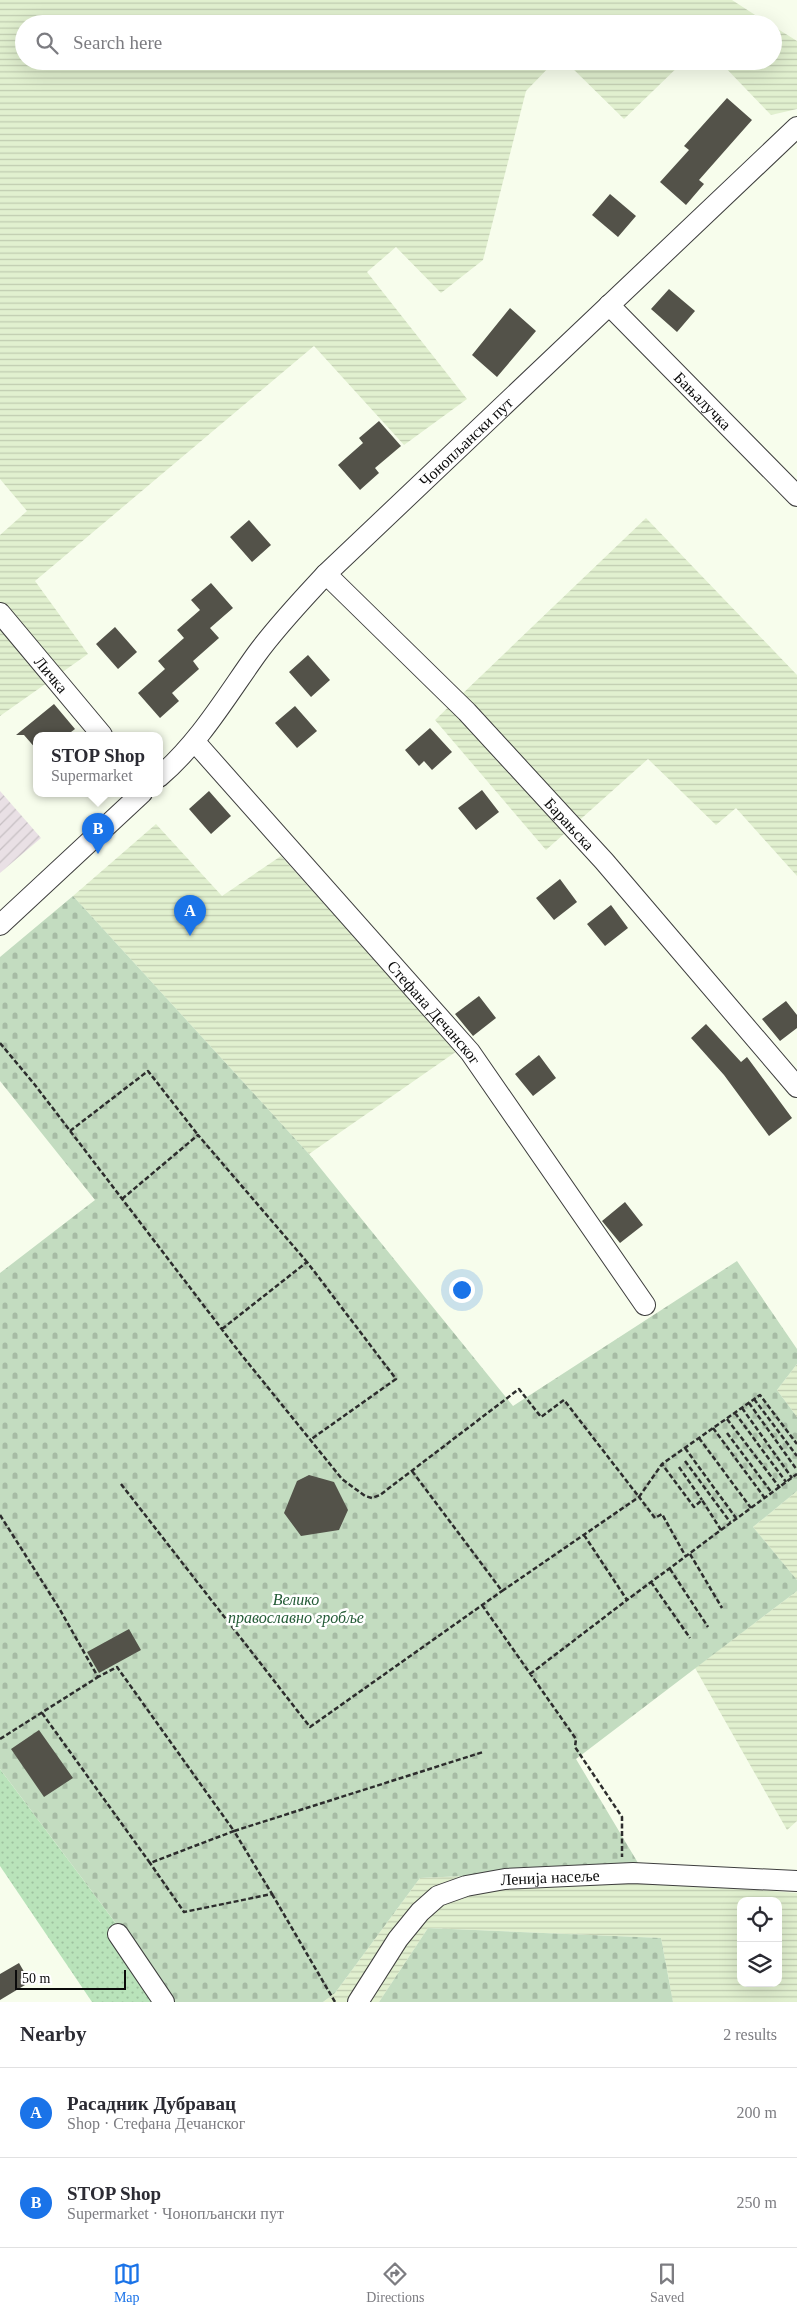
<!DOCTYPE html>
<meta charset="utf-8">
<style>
:root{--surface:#fff;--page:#f7f7f7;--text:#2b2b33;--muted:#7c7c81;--line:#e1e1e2;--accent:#1a73e8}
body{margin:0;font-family:"Times New Roman",serif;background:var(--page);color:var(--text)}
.controls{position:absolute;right:15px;bottom:15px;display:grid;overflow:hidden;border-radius:10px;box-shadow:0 5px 20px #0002}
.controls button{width:45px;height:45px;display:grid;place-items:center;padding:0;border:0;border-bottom:1px solid var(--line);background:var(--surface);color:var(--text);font:25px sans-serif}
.scale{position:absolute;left:15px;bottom:12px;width:111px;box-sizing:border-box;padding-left:5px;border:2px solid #0b0b0b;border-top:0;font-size:14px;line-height:18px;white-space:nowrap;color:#0b0b0b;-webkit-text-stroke:4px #fff;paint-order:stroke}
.you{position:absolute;left:461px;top:1289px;width:18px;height:18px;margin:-12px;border:4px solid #fff;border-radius:50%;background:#1a73e8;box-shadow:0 0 0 8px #1a73e833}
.badge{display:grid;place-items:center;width:32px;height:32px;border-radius:50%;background:var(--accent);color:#fff;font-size:16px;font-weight:700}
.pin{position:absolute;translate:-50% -41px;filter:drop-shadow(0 1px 2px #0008)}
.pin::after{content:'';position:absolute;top:26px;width:18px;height:15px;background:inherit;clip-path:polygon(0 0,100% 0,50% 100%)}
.popup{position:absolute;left:33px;top:732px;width:130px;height:65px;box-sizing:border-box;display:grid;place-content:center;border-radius:10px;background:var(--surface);filter:drop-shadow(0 1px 4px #0005);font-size:16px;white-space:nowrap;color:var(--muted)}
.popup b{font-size:19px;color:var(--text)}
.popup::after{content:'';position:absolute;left:50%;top:100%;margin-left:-10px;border:10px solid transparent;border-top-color:var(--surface)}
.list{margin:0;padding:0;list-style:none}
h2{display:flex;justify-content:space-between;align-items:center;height:65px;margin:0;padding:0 20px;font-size:21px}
h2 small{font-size:16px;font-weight:400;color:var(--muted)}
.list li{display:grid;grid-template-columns:32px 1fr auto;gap:15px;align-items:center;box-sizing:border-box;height:90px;padding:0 20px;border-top:1px solid var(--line)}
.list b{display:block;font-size:19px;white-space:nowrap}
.list p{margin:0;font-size:16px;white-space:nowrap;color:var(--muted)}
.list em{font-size:16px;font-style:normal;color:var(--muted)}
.icon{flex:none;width:28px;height:28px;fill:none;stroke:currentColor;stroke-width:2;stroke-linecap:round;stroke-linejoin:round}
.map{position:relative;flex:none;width:797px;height:2002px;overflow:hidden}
.search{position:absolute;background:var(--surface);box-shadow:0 5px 20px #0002;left:15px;right:15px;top:15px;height:55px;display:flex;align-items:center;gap:12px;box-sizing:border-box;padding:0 18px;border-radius:28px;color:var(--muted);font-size:19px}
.sheet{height:245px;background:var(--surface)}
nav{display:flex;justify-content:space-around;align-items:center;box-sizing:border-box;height:70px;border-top:1px solid var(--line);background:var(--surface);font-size:14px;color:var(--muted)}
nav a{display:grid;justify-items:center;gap:2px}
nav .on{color:var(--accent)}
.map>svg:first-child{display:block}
.industrial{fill:url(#industrial-furrows)}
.farmland{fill:url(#farmland-rules);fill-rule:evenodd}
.grass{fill:url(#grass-dots)}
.cemetery{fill:url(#cemetery-stones)}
.building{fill:#535249}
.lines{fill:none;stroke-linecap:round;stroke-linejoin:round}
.minor-casing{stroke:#3e3e3e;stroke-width:22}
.path{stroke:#2d2d2d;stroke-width:2.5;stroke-dasharray:5 2.5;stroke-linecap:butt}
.minor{stroke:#fff;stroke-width:20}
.labels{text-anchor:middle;stroke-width:5;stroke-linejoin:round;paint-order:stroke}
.street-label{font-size:16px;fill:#0b0b0b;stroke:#fff}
.park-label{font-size:16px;font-style:italic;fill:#235b36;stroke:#fff}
</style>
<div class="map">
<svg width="797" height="2002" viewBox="0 0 797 2002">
<defs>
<pattern id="industrial-furrows" width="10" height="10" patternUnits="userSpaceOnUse" patternTransform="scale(1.25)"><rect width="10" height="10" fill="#e9e0e5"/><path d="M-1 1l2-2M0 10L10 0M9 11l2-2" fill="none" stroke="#c6bfc3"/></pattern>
<pattern id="farmland-rules" width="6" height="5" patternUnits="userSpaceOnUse" patternTransform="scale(1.25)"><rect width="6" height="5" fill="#e1f0cf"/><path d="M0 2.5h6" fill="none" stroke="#c0ccb0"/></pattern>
<pattern id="grass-dots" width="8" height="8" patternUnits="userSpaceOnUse" patternTransform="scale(1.25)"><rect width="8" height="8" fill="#b9e3ba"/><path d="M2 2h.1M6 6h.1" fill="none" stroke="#9ec19f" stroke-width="1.8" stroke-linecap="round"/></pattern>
<pattern id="cemetery-stones" width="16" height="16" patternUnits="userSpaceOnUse" patternTransform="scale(1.25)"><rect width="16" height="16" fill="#c3dcc0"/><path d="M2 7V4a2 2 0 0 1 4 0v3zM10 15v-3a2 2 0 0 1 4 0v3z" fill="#a6bba4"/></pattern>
</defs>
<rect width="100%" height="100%" fill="#f7fdec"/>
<path class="industrial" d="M 0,791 L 41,838 L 0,873 Z"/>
<path class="farmland" d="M 0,0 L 732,0 L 769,24 L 24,24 L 24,61 L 555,61 L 526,91 L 483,260 L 441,293 L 396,247 L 367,272 L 467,399 L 404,445 L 314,346 L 35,581 L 88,654 L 0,716 L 0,535 L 27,511 L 0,479 Z
M 773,26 L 797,41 L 797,109 L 771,115 L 719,61 L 773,61 Z
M 565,61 L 684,61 L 624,119 Z
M 646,518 L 797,675 L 797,876 L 736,808 L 716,825 L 648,759 L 546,850 L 435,720 Z
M 156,824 L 222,896 L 281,856 L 457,1051 L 309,1154 L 73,896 Z
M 797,1364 L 797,1417 L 777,1390 Z
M 797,1491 L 797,1580 L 753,1527 Z
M 797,1591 L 797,1821 L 787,1830 L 695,1668 Z
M 641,1868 L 654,1882 L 797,1893 L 797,2002 L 673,2002 L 661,1938 L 428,1928 L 379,2002 L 323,2002 L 335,1993 L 420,1878 ZM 741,1901 L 778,1901 L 778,1983 L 741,1983 Z"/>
<path class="grass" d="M 0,1769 L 175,2002 L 92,2002 L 0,1866 Z"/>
<path class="cemetery" d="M 73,896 L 309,1154 L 513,1406 L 737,1261 L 797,1349 L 797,1364 L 777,1390 L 797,1417 L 797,1491 L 753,1527 L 797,1580 L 797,1591 L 576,1759 L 641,1868 L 420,1878 L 335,1993 L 323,2002 L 175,2002 L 0,1769 L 0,1273 L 95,1200 L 0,1081 L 0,957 Z
M 428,1928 L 661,1938 L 673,2002 L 379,2002 Z"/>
<path class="building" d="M 727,98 L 752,120 L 699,180 L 704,184 L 686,205 L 660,182 L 689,150 L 684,146 Z
M 610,194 L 636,216 L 618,237 L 592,215 Z
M 669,289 L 695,311 L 677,332 L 651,309 Z
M 510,308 L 536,331 L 497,377 L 472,355 Z
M 379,421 L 401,446 L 375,468 L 379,473 L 360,490 L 338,465 L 363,443 L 359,438 Z
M 249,520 L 271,545 L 252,562 L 230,537 Z
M 211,583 L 233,608 L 210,628 L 219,638 L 193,661 L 199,669 L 172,693 L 179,701 L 160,718 L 138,693 L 165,669 L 158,661 L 184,638 L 177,630 L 200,610 L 191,600 Z
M 115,627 L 137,652 L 118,669 L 96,644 Z
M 308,655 L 330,680 L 311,697 L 289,672 Z
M 54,704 L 75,729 L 67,735 L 37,735 L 37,750 L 24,735 L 16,735 Z
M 295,706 L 317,731 L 297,748 L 275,723 Z
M 430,728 L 452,752 L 432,770 L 424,761 L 419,766 L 405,750 Z
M 482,790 L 499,812 L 476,830 L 458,808 Z
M 209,791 L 231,816 L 211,834 L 189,809 Z
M 560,879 L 577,902 L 554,920 L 536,898 Z
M 611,905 L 628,928 L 605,946 L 587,924 Z
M 479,996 L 496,1018 L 473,1036 L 455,1014 Z
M 786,1001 L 797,1015 L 797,1028 L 780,1041 L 762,1019 Z
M 706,1024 L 741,1062 L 747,1057 L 792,1118 L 769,1136 L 724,1075 L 691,1038 Z
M 539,1055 L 556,1078 L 533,1096 L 515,1074 Z
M 625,1202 L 643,1225 L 620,1243 L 602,1221 Z
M 309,1475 L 334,1482 L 348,1510 L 339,1530 L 301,1536 L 284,1513 L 297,1481 Z
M 129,1629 L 141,1650 L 99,1673 L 87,1652 Z
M 39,1730 L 73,1778 L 44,1797 L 11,1749 Z
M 19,1963 L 30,1982 L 0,2000 L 0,1974 Z"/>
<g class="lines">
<defs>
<g id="minor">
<path id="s1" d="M 609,305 L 797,496"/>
<path id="s2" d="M 326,574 L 467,712 L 604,861 L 797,1087"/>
<path id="s3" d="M 0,613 L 102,735"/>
<path id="s4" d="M 195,742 L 470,1052 L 645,1305"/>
<path id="s5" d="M 159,777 C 199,743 226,697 256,655 C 277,626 302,600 326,574 L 797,127"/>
<path d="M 0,925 L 142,793"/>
<path d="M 118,1934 L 164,2002"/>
<path id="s6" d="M 358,2002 L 398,1939 L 420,1912 L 438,1896 L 466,1886 L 505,1879 L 633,1873 L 797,1881"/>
</g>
</defs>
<use href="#minor" class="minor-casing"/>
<path class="path" d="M 0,1043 L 35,1085 L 240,1353 L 342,1479 L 365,1496 L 372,1498 L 380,1495 L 519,1389 L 541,1417 L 564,1400 L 639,1497 L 662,1464 L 760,1395 L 797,1444
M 70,1131 L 148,1071 L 198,1135
M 122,1199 L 198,1135 L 307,1262
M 222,1329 L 307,1262 L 396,1379 L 310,1440
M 754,1399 L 797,1456
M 749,1403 L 797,1470
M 742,1408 L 792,1478
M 735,1413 L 786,1482
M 727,1419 L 780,1488
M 713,1428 L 764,1497
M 727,1433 L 772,1493
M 699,1438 L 751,1508
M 685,1448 L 736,1518
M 685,1461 L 730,1522
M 679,1467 L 702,1500
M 412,1471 L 502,1591 L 639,1497 L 655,1518 L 662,1514 L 686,1557
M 121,1484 L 310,1727 L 502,1591
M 0,1515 L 59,1608 L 98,1677 L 117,1667 L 234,1831 L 483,1752
M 721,1530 L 797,1474
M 584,1535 L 627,1600 L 721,1530 L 702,1500 L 694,1507 L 662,1464
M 690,1554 L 722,1608
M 670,1569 L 708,1627
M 651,1582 L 690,1638
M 482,1605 L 576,1739 L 575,1747 L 622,1817 L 622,1857
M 530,1674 L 627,1600
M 42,1713 L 150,1863 L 234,1831 L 272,1894 L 184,1912 L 150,1863
M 0,1739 L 98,1677
M 272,1894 L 335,2002"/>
<use href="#minor" class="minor"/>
</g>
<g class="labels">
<g class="street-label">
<text dy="6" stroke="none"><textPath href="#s1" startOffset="134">Бањалучка</textPath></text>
<text dy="6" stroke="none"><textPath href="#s5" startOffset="456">Чонопљански пут</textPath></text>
<text dy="6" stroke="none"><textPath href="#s3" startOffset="80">Личка</textPath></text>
<text dy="6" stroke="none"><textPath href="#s2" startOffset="349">Барањска</textPath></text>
<text dy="6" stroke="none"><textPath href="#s4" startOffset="361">Стефана Дечанског</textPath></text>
<text dy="6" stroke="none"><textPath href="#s6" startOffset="248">Ленија насеље</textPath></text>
</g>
<g class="park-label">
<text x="296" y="1605">Велико<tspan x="296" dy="18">православно гробље</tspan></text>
</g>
</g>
</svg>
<div class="controls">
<button><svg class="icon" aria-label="locate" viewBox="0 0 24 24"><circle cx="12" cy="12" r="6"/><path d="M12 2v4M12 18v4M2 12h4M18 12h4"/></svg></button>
<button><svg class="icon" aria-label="layers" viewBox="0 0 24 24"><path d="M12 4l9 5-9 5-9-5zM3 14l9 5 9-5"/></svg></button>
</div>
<div class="scale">50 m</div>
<div class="you"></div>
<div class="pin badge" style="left:190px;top:936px">A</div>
<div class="pin badge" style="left:98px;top:854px">B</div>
<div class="popup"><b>STOP Shop</b>Supermarket</div>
<div class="search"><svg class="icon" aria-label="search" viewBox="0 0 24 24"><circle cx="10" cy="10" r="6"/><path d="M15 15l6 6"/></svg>Search here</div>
</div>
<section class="sheet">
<h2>Nearby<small>2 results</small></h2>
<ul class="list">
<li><span class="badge">A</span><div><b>Расадник Дубравац</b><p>Shop · Стефана Дечанског</p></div><em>200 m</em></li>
<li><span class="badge">B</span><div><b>STOP Shop</b><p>Supermarket · Чонопљански пут</p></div><em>250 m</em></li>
</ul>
</section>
<nav>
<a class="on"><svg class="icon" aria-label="map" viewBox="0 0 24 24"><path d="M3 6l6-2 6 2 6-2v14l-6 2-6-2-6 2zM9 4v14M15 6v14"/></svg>Map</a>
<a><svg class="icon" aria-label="directions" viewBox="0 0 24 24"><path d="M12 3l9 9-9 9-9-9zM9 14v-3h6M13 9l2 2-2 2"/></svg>Directions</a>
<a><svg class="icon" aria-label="saved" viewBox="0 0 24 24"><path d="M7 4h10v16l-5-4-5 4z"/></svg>Saved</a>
</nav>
